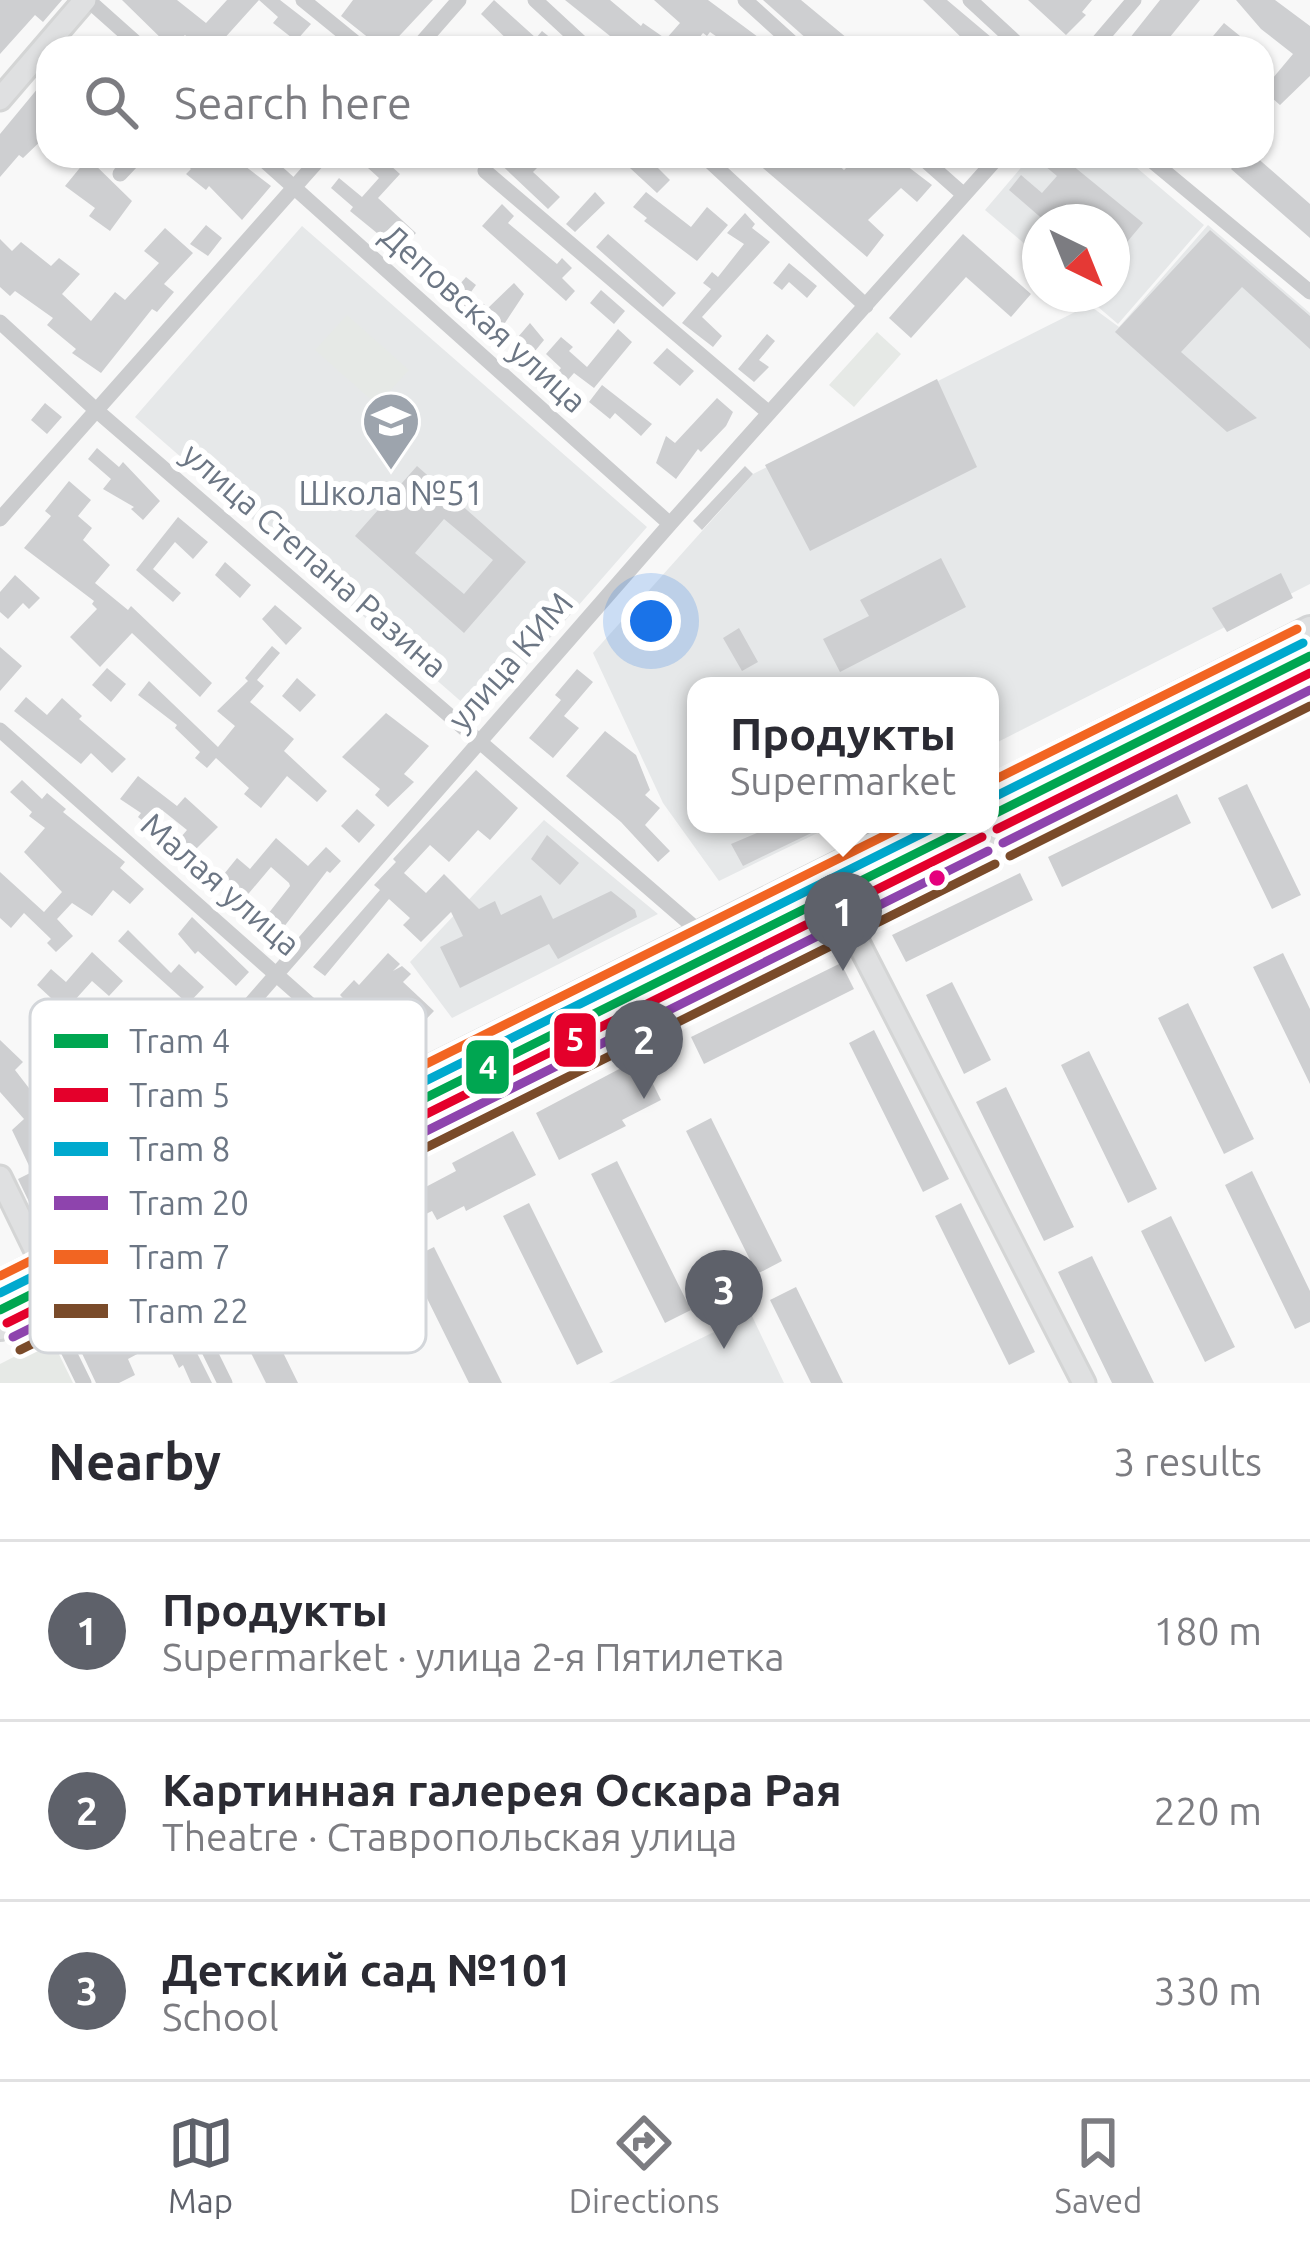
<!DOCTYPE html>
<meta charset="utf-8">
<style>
:root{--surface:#fff;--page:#f2f2f3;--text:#2b2b33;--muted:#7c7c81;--line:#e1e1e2;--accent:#5e616a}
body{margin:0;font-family:Ubuntu,sans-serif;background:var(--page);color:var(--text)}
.compass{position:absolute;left:1022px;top:204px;width:108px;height:108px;border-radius:50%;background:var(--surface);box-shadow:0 3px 9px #0004;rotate:137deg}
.you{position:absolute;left:651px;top:621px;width:42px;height:42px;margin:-30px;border:9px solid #fff;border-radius:50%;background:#1a73e8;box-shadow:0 0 0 18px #1a73e833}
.badge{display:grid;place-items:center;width:78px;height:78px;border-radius:50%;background:var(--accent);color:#fff;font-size:39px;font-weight:700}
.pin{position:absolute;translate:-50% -99px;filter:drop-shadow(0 3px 6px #0008)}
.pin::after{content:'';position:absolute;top:63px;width:42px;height:36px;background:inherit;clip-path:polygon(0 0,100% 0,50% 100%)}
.popup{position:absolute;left:687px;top:677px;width:312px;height:156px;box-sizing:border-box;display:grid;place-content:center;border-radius:24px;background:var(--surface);filter:drop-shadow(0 3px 9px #0005);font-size:39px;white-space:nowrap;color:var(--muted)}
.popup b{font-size:45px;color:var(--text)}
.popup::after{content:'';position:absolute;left:50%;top:100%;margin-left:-24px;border:24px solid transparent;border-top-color:var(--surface)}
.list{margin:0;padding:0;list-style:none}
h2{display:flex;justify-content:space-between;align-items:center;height:156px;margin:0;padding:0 48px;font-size:51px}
h2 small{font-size:39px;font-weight:400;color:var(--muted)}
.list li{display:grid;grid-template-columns:78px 1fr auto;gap:36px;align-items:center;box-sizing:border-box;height:180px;padding:0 48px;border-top:3px solid var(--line)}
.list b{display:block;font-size:45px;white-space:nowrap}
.list p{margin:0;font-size:39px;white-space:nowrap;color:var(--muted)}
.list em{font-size:39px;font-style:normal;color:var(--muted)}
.icon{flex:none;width:66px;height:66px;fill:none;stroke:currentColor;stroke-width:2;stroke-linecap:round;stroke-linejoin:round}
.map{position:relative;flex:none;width:1310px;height:1383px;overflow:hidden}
.search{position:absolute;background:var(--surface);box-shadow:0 3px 9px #0004;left:36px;right:36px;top:36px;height:132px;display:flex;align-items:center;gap:30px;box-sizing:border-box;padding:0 42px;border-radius:36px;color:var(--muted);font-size:45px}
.sheet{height:696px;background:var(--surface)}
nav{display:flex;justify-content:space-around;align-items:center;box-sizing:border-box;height:168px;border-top:3px solid var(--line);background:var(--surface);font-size:33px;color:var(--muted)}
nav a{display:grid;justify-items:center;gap:6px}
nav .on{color:var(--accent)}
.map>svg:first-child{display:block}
.built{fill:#e6e8e9}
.green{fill:#e6e9e6}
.building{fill:#cecfd1;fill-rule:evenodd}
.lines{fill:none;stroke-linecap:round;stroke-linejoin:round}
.secondary-casing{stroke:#d4d5d5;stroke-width:27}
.primary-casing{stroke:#d3d4d5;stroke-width:30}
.street{stroke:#cbccce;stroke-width:15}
.secondary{stroke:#dfe0e1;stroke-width:21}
.primary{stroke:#dfe0e1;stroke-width:24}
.tram-1-casing{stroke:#fff;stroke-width:18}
.tram-2-casing{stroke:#fff;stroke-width:18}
.tram-3-casing{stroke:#fff;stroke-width:18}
.tram-4-casing{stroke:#fff;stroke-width:18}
.tram-5-casing{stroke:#fff;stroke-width:18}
.tram-6-casing{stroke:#fff;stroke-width:18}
.tram-1{stroke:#00a651;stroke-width:9}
.tram-2{stroke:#e4002b;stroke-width:9}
.tram-3{stroke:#00a9ce;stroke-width:9}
.tram-4{stroke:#8e44ad;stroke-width:9}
.tram-5{stroke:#f26522;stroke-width:9}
.tram-6{stroke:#7a4b2a;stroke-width:9}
.bus-dot{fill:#e5007d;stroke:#fff;stroke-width:4.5}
.labels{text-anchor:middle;stroke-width:12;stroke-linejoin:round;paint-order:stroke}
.street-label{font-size:33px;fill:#6c7684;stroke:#fff}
.poi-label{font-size:33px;fill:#6c7684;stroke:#fff}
.key{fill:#fff;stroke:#d3d6da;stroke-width:3}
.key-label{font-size:33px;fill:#6c7684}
.line-badge{stroke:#fff;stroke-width:4.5}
.badge-label{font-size:33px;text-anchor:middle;font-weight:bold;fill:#fff}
</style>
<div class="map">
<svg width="1310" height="1383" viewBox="0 0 1310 1383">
<rect width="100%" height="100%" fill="#f8f8f8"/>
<path class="built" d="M 1031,156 L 1123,156 L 1204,225 L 1118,324 L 1083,294 L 1112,294 L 1112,222 L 1040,222 L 1040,257 L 985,210 Z
M 1208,225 L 1310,313 L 1310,584 L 990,746 L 990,686 L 696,686 L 696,824 L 836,824 L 719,881 L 663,803 L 593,653 L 753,474 L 1089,305 L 1119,327 Z
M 302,226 L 647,527 L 480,718 L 135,417 Z
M 544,820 L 658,914 L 452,1018 L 410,962 Z
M 751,1314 L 784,1383 L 609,1383 Z"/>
<path class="green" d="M 347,315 L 409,370 L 377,405 L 315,350 Z
M 877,332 L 901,354 L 854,407 L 829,385 Z
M 51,1338 L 73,1383 L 0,1383 L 0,1364 Z"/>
<path class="building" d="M 0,0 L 62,0 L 43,22 L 35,15 L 0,54 Z
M 122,0 L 177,0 L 206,23 L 227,0 L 280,0 L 311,24 L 296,41 L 273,23 L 278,17 L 259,0 L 222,41 L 229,48 L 199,48 L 185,35 L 171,48 Z
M 353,0 L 433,0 L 388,48 L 374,48 L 370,39 L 341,16 Z
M 494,0 L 536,38 L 542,31 L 563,48 L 516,48 L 481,14 Z
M 565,0 L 610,0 L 641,26 L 643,23 L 666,39 L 680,23 L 654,0 L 708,0 L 758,37 L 755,40 L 764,48 L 733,48 L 710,32 L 707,36 L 703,33 L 691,48 L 625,48 Z
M 763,0 L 801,0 L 859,48 L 817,48 Z
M 923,0 L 947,0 L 1004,48 L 972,48 Z
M 1028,0 L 1092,0 L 1082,12 L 1086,15 L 1066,35 Z
M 1160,0 L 1200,0 L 1161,48 L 1122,48 Z
M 1236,0 L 1275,0 L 1310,26 L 1310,76 L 1280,105 L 1263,90 L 1293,54 L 1261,29 Z
M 1224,23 L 1240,36 L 1229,48 L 1203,48 Z
M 48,76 L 48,134 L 23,158 L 19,155 L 0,177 L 0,134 Z
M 177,156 L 232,156 L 271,186 L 242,220 L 209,186 L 206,190 L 186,174 L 191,169 Z
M 380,156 L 400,174 L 378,198 L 416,233 L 399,251 L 350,211 L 353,207 L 331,188 L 339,178 L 362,197 L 379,178 L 368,168 Z
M 462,156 L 523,156 L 537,168 L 533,172 L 560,197 L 548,209 L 493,157 L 480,160 L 474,166 Z
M 617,156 L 646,156 L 670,180 L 657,193 Z
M 749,156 L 828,156 L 844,170 L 858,156 L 894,156 L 932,185 L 917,202 L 901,188 L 868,220 L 884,235 L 867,257 Z
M 1033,156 L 1061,156 L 1143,223 L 1112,260 L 1112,222 L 1046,222 L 1009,190 L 1021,175 L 1042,193 L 1057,176 Z
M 1242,156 L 1255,156 L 1310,204 L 1310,238 L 1231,169 Z
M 88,158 L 132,201 L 110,231 L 89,216 L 95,208 L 65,186 Z
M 595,192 L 605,203 L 575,232 L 566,224 Z
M 646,192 L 691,227 L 707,207 L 728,225 L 697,261 L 644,221 L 647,218 L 633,207 Z
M 502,204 L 514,216 L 508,223 L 557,264 L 562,258 L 572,268 L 562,278 L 575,291 L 566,301 L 482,226 Z
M 745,213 L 755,224 L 752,228 L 770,242 L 702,317 L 722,336 L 713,347 L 682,323 L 711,289 L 703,283 L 712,272 L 718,277 L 744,244 L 727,233 Z
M 206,225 L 222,238 L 208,256 L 190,244 Z
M 165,228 L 193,253 L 164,284 L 174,292 L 157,312 L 152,309 L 101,373 L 72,353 L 76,349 L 47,325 L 53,318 L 15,291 L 10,296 L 0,287 L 0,239 L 12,251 L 21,242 L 51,266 L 59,258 L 80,274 L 62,294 L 91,321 L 115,292 L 125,300 L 159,263 L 144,251 Z
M 1210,230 L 1310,316 L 1310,349 L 1242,287 L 1181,352 L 1257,418 L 1227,432 L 1115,332 Z
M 608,234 L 676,293 L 663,307 L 596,247 Z
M 963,234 L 1031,294 L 1011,317 L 966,277 L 911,338 L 889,318 Z
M 789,263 L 817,286 L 807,298 L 789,282 L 782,290 L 773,283 Z
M 466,277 L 476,285 L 471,292 L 488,308 L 514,283 L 524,294 L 499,332 L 448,298 Z
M 601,290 L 625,311 L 614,324 L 590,303 Z
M 530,323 L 544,340 L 527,361 L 512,344 Z
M 618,329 L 632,342 L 594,388 L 574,373 L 567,381 L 557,373 L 561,368 L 546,354 L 561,337 L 573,347 L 569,351 L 587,367 Z
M 767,334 L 775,341 L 759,360 L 769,367 L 754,382 L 738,369 Z
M 667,348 L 694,371 L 680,386 L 653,363 Z
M 937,379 L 977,467 L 810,551 L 765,465 Z
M 602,385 L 652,424 L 641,436 L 615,413 L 610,419 L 589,402 Z
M 717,398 L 733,412 L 726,426 L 701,452 L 698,449 L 676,479 L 656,463 L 666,436 L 675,443 Z
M 45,403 L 62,417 L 47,434 L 31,420 Z
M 97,448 L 119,467 L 123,462 L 160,501 L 143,520 L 131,509 L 134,507 L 103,489 L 111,479 L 88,459 Z
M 417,466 L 526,562 L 464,633 L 355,536 ZM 444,519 L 493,560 L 464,594 L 415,553 Z
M 745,466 L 753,474 L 702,530 L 693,521 Z
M 69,481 L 91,500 L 78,516 L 92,528 L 83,540 L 110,565 L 95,583 L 128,610 L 131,606 L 212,683 L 200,697 L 132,633 L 100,667 L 70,637 L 97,609 L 92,604 L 94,601 L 24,548 L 51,516 L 45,511 Z
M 178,517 L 208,542 L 193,559 L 175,542 L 153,569 L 181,593 L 173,602 L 136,570 Z
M 941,558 L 966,607 L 840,672 L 823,639 L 869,616 L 860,600 Z
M 225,562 L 251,585 L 240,598 L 215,575 Z
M 1281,573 L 1293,598 L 1227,632 L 1212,608 Z
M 15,575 L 40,598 L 29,609 L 23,603 L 8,619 L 0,612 L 0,592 Z
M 275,605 L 302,628 L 286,645 L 262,619 Z
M 739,628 L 758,662 L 742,671 L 723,638 Z
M 272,646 L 280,653 L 257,680 L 264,686 L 250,702 L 294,739 L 284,751 L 327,791 L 317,802 L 287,776 L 261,808 L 244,794 L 249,788 L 216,758 L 207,768 L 195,758 L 200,752 L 175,728 L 177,725 L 138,695 L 149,681 L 218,747 L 235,726 L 217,711 L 248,681 L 245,678 Z
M 0,647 L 22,666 L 0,691 Z
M 107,668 L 126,684 L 111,702 L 92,685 Z
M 577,669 L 593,682 L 564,716 L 579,728 L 553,758 L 529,738 L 561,700 L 555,695 Z
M 297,678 L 316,695 L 300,712 L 282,696 Z
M 26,697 L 47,715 L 62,698 L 82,716 L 79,719 L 126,759 L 112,773 L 91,753 L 81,764 L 14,711 Z
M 386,713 L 429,746 L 404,774 L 414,782 L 388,807 L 375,795 L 380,789 L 342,757 Z
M 605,731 L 636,755 L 650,790 L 645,795 L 660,808 L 645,825 L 670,851 L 658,862 L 621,822 L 566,776 Z
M 476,770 L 518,808 L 490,840 L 478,830 L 449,862 L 430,845 L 404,873 L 426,893 L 444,874 L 479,909 L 495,901 L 501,915 L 541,895 L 553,919 L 611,891 L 635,910 L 637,917 L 558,959 L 549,944 L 460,988 L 440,947 L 463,936 L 451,912 L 421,942 L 403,925 L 410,918 L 389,899 L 325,976 L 313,967 L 380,890 L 374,885 L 396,862 L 393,859 Z
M 138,776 L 177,806 L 185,797 L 218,827 L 188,857 L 175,844 L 187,830 L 162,810 L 149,826 L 138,817 L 141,813 L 120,799 Z
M 22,780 L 42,799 L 47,793 L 66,809 L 63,812 L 125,862 L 120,868 L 144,889 L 130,904 L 113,890 L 92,916 L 72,903 L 57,919 L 73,936 L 56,952 L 47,943 L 51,939 L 24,913 L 11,928 L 0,918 L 0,872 L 44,912 L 62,892 L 24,852 L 45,828 L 29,816 L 32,812 L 10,792 Z
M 1247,784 L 1301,895 L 1272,909 L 1218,798 Z
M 1177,794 L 1191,823 L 1062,887 L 1048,857 Z
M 357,809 L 375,825 L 359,843 L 341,826 Z
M 778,824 L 830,824 L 743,866 L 731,844 Z
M 547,835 L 579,863 L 560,885 L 531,859 Z
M 276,838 L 308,866 L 326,847 L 341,861 L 330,873 L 327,871 L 280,932 L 264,919 L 290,886 L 289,883 L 271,867 L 244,899 L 220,879 L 237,858 L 250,869 Z
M 1020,873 L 1033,900 L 906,962 L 892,935 Z
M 192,917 L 249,972 L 236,986 L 198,951 L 195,954 L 178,934 Z
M 128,930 L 171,973 L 179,964 L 204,987 L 188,1004 L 118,941 Z
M 92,952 L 123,981 L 109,996 L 92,981 L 65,1011 L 37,985 L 51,969 L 66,982 Z
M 388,953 L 400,964 L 393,971 L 402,966 L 411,974 L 403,982 L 434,1011 L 413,1033 L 404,1024 L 386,1044 L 340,995 L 354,980 L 359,985 Z
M 1283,953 L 1310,1009 L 1310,1084 L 1253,967 Z
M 841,963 L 854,989 L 704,1064 L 691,1037 Z
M 952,982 L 991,1060 L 964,1074 L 926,995 Z
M 1188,1003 L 1254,1139 L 1224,1154 L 1158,1018 Z
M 297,1012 L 342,1059 L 346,1053 L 355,1061 L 339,1080 L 321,1065 L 296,1091 L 304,1100 L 259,1122 L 256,1120 L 130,1188 L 121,1170 L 143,1145 L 163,1135 L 157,1129 L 188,1094 L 214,1067 L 229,1081 Z
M 186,1026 L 198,1037 L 179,1060 L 166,1049 Z
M 874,1030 L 949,1179 L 923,1192 L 849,1043 Z
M 84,1039 L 127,1076 L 142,1059 L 158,1073 L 143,1090 L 150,1096 L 131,1117 L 66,1058 Z
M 0,1040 L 23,1062 L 15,1070 L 49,1114 L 71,1090 L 112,1130 L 106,1136 L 113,1143 L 95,1168 L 109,1199 L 43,1231 L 18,1179 L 32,1172 L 12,1130 L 24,1119 L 0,1092 Z
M 1089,1051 L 1157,1189 L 1128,1203 L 1061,1065 Z
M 640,1058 L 661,1100 L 622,1120 L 626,1126 L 559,1160 L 536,1113 Z
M 1006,1087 L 1074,1227 L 1044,1241 L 976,1102 Z
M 711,1118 L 782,1261 L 757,1274 L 686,1131 Z
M 513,1131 L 536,1175 L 466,1211 L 464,1206 L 437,1220 L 432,1211 L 384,1235 L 362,1190 L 408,1167 L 420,1190 L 456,1171 L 452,1163 Z
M 617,1161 L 691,1310 L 665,1323 L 591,1174 Z
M 1252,1171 L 1310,1291 L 1310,1322 L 1295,1329 L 1225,1185 Z
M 529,1203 L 603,1352 L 577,1365 L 503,1216 Z
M 961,1203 L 1035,1352 L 1009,1365 L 935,1216 Z
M 1171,1216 L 1235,1347 L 1205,1362 L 1141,1231 Z
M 314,1229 L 325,1252 L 234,1297 L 223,1274 Z
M 434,1247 L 502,1383 L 469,1383 L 408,1260 Z
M 1092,1256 L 1154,1383 L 1112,1383 L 1058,1272 Z
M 162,1283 L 212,1383 L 191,1383 L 183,1365 L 179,1368 L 165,1339 L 128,1359 L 135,1375 L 119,1383 L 96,1383 L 70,1328 L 115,1304 L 124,1321 L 149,1308 L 142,1293 Z
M 796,1287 L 843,1383 L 811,1383 L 770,1300 Z
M 272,1330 L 298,1383 L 266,1383 L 246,1343 Z"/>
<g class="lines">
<defs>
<path id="secondary" d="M 0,99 L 85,0
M 841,909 L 1084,1383
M 0,1177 L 59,1298"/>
<path id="primary" d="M 990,789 L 1310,629
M 0,1283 L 920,824
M 0,1327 L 1310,674"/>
</defs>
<use href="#secondary" class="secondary-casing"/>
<use href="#primary" class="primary-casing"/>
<path class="street" d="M 88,0 L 142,48
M 303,0 L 362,48
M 535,0 L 587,48
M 745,0 L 798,48
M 970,0 L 1022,48
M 417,48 L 459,0
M 1093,48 L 1134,0
M 259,156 L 670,524
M 704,156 L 866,306
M 920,156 L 964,195
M 1146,156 L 1310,292
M 485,171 L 769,413
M 120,174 L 137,156
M 0,322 L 96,410 L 702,934
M 0,519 L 322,156
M 0,730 L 401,1085
M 131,1217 L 107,1168 L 670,524 L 999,156
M 159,1249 L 225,1383
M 57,1328 L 84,1383"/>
<use href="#secondary" class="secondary"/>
<use href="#primary" class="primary"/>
<defs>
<path id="tram-1" d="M 990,816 L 1310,656
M 0,1310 L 975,824"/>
<path id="tram-2" d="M 997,829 L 1310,673
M 7,1323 L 982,837"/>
<path id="tram-3" d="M 990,799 L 1303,643
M 0,1293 L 941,824"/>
<path id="tram-4" d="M 1003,843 L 1310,690
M 13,1337 L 988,851"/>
<path id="tram-5" d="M 990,782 L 1297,629
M 0,1276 L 908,824"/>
<path id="tram-6" d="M 1010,856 L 1310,706
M 20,1350 L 995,864"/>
</defs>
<use href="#tram-1" class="tram-1-casing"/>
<use href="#tram-2" class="tram-2-casing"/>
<use href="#tram-3" class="tram-3-casing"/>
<use href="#tram-4" class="tram-4-casing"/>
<use href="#tram-5" class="tram-5-casing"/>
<use href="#tram-6" class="tram-6-casing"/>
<use href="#tram-1" class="tram-1"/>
<use href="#tram-2" class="tram-2"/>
<use href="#tram-3" class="tram-3"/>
<use href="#tram-4" class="tram-4"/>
<use href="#tram-5" class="tram-5"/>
<use href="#tram-6" class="tram-6"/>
</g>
<defs>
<symbol id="school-pin" viewBox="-11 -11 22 30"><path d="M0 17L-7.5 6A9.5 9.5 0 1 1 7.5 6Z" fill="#9da4ad" stroke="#fff"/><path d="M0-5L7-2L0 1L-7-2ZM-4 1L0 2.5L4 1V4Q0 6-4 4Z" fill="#fff"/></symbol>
</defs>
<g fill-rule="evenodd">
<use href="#school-pin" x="358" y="388" width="66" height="90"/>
</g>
<circle class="bus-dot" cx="937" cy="878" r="10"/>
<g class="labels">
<g class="street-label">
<text transform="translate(484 318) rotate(42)" y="12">Деповская улица</text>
<text transform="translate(315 560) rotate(41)" y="12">улица Степана Разина</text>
<text transform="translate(510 661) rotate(-49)" y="12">улица КИМ</text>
<text transform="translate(221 884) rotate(41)" y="12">Малая улица</text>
</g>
<g class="poi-label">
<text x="391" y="505">Школа №51</text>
</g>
</g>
<rect x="30" y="999" width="396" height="354" rx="18" class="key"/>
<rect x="54" y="1034" width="54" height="14" fill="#00a651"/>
<rect x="54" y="1088" width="54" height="14" fill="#e4002b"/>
<rect x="54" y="1142" width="54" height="14" fill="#00a9ce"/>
<rect x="54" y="1196" width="54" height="14" fill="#8e44ad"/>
<rect x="54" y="1250" width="54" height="14" fill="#f26522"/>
<rect x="54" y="1304" width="54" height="14" fill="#7a4b2a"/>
<g class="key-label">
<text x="129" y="1053">Tram 4</text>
<text x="129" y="1107">Tram 5</text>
<text x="129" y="1161">Tram 8</text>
<text x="129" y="1215">Tram 20</text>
<text x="129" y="1269">Tram 7</text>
<text x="129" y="1323">Tram 22</text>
</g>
<g class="line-badge">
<rect x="552" y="1011" width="46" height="58" rx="12" fill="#e4002b"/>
<rect x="464" y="1038" width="47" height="58" rx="12" fill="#00a651"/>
</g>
<g class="badge-label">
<text x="575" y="1051">5</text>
<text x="488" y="1079">4</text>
</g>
</svg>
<svg class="compass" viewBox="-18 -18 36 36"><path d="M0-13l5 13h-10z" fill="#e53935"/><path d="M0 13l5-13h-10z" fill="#7c7c81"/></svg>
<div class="you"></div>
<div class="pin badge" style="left:843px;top:971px">1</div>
<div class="popup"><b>Продукты</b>Supermarket</div>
<div class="pin badge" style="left:644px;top:1099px">2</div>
<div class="pin badge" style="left:724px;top:1349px">3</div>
<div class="search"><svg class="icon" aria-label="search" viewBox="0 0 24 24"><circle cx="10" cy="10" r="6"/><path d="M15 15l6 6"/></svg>Search here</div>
</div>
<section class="sheet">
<h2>Nearby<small>3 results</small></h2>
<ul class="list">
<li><span class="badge">1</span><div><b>Продукты</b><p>Supermarket · улица 2-я Пятилетка</p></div><em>180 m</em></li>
<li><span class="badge">2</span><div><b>Картинная галерея Оскара Рая</b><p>Theatre · Ставропольская улица</p></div><em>220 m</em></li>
<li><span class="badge">3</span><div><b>Детский сад №101</b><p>School</p></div><em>330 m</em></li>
</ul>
</section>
<nav>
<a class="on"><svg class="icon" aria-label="map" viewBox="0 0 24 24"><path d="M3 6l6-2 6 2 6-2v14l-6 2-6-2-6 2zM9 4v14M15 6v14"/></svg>Map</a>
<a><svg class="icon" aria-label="directions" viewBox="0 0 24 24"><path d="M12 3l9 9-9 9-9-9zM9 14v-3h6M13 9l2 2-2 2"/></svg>Directions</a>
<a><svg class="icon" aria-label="saved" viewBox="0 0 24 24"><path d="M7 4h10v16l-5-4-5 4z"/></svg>Saved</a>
</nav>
